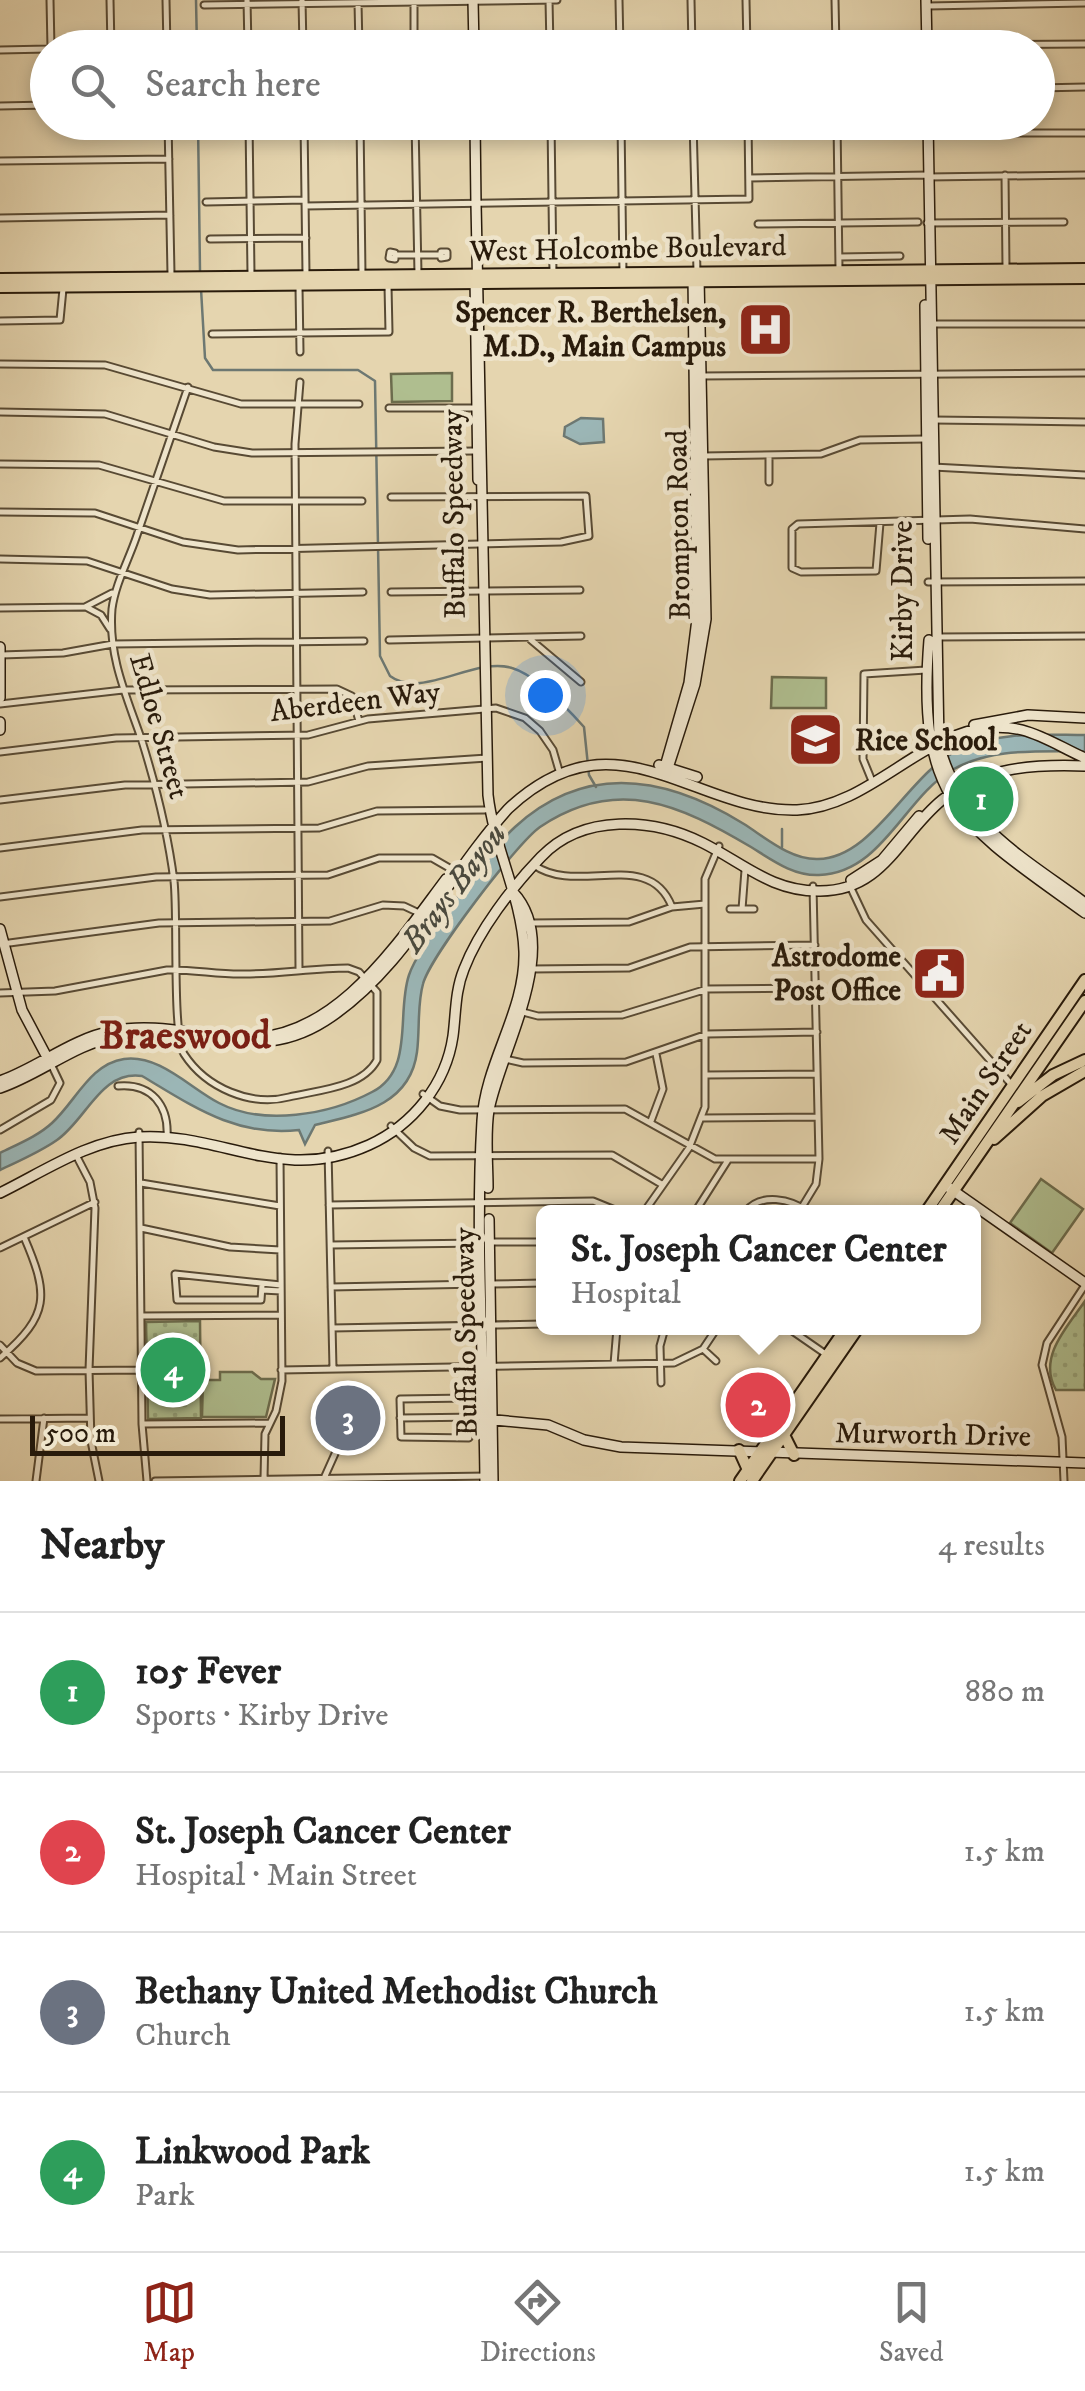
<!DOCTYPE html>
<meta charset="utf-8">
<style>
:root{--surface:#fff;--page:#f2f2f2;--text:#222;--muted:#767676;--line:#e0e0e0;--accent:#8f2418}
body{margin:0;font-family:"IM FELL DW Pica",serif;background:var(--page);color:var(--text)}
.scale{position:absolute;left:30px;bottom:25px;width:255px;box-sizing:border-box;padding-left:10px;border:5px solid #291b0b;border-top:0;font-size:28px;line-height:35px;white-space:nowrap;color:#291b0b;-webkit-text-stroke:8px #eee4cb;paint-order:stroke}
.you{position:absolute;left:545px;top:695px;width:35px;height:35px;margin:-25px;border:8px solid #fff;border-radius:50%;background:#1a73e8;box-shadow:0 0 0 15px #1a73e833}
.badge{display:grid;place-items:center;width:65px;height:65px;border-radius:50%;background:var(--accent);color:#fff;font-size:32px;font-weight:700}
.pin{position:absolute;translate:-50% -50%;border:5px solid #fff;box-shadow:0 2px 10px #0006}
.popup{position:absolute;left:536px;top:1205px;width:445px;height:130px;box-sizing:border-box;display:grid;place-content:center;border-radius:15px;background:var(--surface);filter:drop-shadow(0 2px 8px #0005);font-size:32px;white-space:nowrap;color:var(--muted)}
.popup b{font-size:38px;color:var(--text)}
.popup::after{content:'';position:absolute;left:50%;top:100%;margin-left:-20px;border:20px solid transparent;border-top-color:var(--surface)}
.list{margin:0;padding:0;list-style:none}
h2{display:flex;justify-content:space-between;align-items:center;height:130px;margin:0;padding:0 40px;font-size:42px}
h2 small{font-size:32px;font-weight:400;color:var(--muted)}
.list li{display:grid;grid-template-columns:65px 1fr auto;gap:30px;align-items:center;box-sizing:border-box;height:160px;padding:0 40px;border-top:2px solid var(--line)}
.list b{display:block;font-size:38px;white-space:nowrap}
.list p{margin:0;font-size:32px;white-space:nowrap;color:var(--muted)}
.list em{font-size:32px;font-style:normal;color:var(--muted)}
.icon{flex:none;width:55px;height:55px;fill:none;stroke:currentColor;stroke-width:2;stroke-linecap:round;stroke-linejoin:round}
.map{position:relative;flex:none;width:1085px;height:1481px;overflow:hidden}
.search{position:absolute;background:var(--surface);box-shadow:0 5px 15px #0003;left:30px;right:30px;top:30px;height:110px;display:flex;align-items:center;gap:25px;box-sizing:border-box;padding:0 35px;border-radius:55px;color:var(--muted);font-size:38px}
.sheet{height:770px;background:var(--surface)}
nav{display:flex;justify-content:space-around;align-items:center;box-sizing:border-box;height:140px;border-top:2px solid var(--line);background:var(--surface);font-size:28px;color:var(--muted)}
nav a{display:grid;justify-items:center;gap:5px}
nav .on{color:var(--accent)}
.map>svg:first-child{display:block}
.grass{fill:#afbe8f;stroke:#6c6c4d;stroke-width:2.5}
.park{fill:url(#park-dots);stroke:#6c6c4d;stroke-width:2.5}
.water{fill:#9bb6b6;stroke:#6d7872;stroke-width:2.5}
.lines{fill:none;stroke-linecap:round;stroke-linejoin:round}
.stream{stroke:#6d7872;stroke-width:2.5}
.street-casing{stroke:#584a34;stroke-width:9}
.secondary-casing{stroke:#291b0b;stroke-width:12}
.primary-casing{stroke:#291b0b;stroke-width:14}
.street{stroke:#eee4cb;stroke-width:5}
.secondary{stroke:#eee4cb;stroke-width:9}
.primary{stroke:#e5d5af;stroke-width:10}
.labels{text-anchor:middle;stroke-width:9;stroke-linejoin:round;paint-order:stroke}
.street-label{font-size:30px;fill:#291b0b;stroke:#eee4cb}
.poi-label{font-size:30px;font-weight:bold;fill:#291b0b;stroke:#eee4cb;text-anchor:end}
.water-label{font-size:32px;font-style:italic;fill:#4b4a3e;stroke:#eee4cb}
.district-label{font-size:40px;font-weight:bold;fill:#7a1f14;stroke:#eee4cb}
</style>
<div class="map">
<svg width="1085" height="1481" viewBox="0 0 1085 1481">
<defs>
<pattern id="park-dots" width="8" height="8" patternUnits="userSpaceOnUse" patternTransform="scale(2.5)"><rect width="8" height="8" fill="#afbe8f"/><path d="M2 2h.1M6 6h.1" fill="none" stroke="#97a37a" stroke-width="1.8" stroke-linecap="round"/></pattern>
</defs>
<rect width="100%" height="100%" fill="#e5d5af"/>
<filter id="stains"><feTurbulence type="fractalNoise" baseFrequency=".002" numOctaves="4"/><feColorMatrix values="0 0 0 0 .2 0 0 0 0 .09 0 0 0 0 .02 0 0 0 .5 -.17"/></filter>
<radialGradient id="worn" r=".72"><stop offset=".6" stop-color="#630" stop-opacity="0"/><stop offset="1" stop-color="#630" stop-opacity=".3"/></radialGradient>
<path class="grass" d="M 452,373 L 452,401 L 392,402 L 391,374 Z
M 772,677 L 826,678 L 826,708 L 771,708 Z
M 1041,1179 L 1083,1209 L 1052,1253 L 1010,1223 Z
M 220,1372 L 252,1372 L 261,1379 L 275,1379 L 266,1417 L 202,1417 L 203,1380 L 220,1380 Z"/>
<path class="park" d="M 1085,1301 L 1085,1390 L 1056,1390 C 1037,1357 1068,1326 1085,1301 Z
M 200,1321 L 201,1418 L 148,1419 L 146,1322 Z"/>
<path class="water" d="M 581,418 L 603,419 L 604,442 L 580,444 L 564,436 L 565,427 Z
M 1085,735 L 1085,751 C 1040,752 992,747 952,770 C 904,798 882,873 819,875 C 793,876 772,860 751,847 C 680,805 617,775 540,827 C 517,843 430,957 423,984 C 417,1005 420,1029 417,1052 C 410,1106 359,1114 315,1125 L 305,1144 L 299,1130 C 236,1137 194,1107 142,1076 C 101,1070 87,1119 57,1140 C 40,1152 19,1161 0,1170 L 0,1153 C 18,1144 38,1136 52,1123 C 76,1101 90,1064 124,1059 C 159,1054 190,1088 219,1103 C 263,1126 329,1115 372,1092 C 415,1070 396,1013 409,975 C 418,947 492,848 515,827 C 587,761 668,777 744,824 C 766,838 791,860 818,859 C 874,858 908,774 958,750 C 997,731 1043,735 1085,735 Z"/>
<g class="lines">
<path class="stream" d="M 196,0 L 197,48
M 198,122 L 200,271
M 201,289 L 205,358 L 213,370 L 358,370 L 375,381 L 380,656 L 390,676 C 422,700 475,656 512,668 C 536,675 567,708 584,727 L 589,775 L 596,787
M 782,829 L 782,847"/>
<defs>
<path id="street" d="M 50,0 L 51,48
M 110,0 L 111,48
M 166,0 L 167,48
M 247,0 L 248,48
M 302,0 L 303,48
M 549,0 L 550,48
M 619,0 L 620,48
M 691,0 L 692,48
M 746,0 L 747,48
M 835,0 L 836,48
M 358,3 L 359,48
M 414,3 L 414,48
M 204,5 L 557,0
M 928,6 L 1085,3
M 747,38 L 926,35
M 928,45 L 1085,44
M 139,48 L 167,47
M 0,50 L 48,49
M 1038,88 L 1085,87
M 0,106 L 48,105
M 168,122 L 171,274
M 249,122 L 251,274
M 304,122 L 306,274
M 360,122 L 362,274
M 415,122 L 418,274
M 551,122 L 553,274
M 621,122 L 623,274
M 693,122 L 697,272
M 837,122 L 839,269
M 748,131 L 928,128
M 928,133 L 1085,133
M 0,161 L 169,159
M 1005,175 L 1006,267
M 928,177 L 1085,175
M 749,178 L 928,175
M 206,202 L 305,200
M 305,206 L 749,199 L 748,122
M 0,218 L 170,215
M 927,223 L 1064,222
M 758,224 L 918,222
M 210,239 L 306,238
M 390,252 L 395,253 L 395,259 L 389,258 Z
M 441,252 L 447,252 L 447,257 L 441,258 Z
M 396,255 L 440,255
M 839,257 L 900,256
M 299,287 L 300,352
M 0,321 L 60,320 L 63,289
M 933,324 L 1085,324
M 212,334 L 389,332 L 388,286
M 0,364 L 105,365 L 241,404 L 359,404
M 701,376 L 1085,373
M 389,408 L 477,408
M 0,412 L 105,414 L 214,447 L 252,453 L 476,451
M 933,420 L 1085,422
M 769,455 L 769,482
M 703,456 L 821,454 L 860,440 L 925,439
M 0,464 L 99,465 L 224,501 L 362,501
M 933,467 L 1085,475
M 0,512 L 95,513 L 183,542 L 238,550 L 561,542 L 589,536 L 586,496 L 391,497
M 880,523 L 876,571 L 801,572 L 792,568 L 792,529 L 798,524 L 970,519 L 1085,529
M 0,559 L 87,561 L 172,589 L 210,595 L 363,592
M 928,582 L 1085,581
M 391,592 L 580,590
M 86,607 L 101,615 L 110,629
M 0,608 L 85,607 L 112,593
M 938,637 L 1085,636
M 389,640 L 581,636
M 531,640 L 581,682
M 1,655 L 63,653 L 113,644 L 364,641
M 0,704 L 123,690 L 337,689 L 352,696 L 359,721
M 0,752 L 116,738 L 308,735 L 368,719 L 496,708 L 525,718 L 540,731 L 553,750 L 560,774
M 872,781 L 863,759 L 864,674 L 926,670
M 0,800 L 125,785 L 308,782 L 368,766 L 487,758
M 0,848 L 142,830 L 319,828 L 377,811 L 485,810
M 534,865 C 577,896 649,847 672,907
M 849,884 L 866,920 L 1011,1084
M 0,897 L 156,877 L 328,875 L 379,858 L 432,858 L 458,873
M 730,909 L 754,909
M 742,909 L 745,870
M 531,923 L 629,922 L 672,907 L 705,904
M 2,944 L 159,923 L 330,921 L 383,905 L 404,906 L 419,913
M 299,969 L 295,444 L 300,382
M 531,969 L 629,968 L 690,947 L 815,945
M 0,993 L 55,991 L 167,970 C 193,969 219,975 245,974 C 280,974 314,968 348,968 L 359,972 L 377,992 L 377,1060 C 362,1088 318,1090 289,1097 C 251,1107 206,1088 184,1054 C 172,1034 178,915 174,881 C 168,834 156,786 142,741 C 127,697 108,657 112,609 C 115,585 128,561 136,538 C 153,488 171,437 188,387
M 519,1011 L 538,1016 L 622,1015 L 707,989 L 815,988
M 505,1059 L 523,1063 L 626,1062 L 707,1034 L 817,1032
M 707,1075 L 817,1074
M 118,1086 C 152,1083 169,1106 167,1137
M 423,1094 L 440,1106 L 460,1110 L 625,1109 L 715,1159 L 819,1159
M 703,1118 L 818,1117
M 651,1121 L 663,1089 L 656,1054
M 391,1126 L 414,1148 L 430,1156 L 612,1155 L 663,1185
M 0,1130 L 51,1100 L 60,1083 L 51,1064
M 139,1132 L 142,1424 L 147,1481
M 328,1151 L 333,1368
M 76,1155 L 90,1182 L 95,1208 L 89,1370 L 91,1441 L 99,1481
M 141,1183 L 280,1206
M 329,1205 L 593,1201 L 620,1212
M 644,1212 L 689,1148 L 705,1107 L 705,879 L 719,846
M 695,1212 L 728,1160
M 745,1212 C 761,1192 791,1199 809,1212
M 799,1212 L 816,1184 L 819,1159 L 813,886
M 141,1228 L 230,1247 L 280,1250
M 491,1242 L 543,1242
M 331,1245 L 480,1243
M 0,1248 L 95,1202
M 491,1284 L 543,1283
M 262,1285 L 261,1300 L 177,1300 L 175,1274 L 281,1285
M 331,1287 L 480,1284
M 262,1290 L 281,1291
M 141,1316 L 281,1315
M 332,1328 L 543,1324
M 788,1328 L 827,1355
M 0,1345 L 17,1363 L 36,1371 L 142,1370
M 703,1349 L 716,1361
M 0,1358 C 50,1315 49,1295 24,1237
M 614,1364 L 617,1328
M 281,1370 L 674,1363 L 703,1349 L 717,1328
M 661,1383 L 660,1346 L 665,1328
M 468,1398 L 469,1438 L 401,1437 L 400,1399 Z
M 400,1418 L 481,1417
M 0,1419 L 90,1418
M 143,1424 L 270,1423
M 325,1476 L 338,1447
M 264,1478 L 265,1434 L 276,1411 L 282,1381 L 280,1157
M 36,1481 L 44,1418
M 155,1481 L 487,1476
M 1064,1481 L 1062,1437 L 1042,1365 L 1047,1343 L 1085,1285"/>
<path id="secondary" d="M 473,0 L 474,48
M 926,0 L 927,48
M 475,122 L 476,206
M 928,122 L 939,744 C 959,824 1023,857 1085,903
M 476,203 L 488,795 C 494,848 522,898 524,951 C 526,1011 485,1062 482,1121 C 475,1240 484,1362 485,1481
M 475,276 L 478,480
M 925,305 L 928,539
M 929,640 C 916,804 963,825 1085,913
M 0,647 L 0,698
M 0,722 L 0,730
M 974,725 L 1028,715 L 1085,718
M 659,765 L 697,777
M 664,770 L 689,683 L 697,619 L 693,275
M 667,771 L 695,684 L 706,619 L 699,278
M 851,880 L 882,860 L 919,816
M 0,929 L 22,1010 L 49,1061
M 0,1081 C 39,1067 71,1039 112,1031 C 157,1022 197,1036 242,1038 C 334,1042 397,944 446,879
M 0,1088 C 41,1074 74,1044 118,1036 C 192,1022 253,1067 325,1021 C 405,970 446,877 508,809 C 616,707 694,813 797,810 C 879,807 936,709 1022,730 C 1045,736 1064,749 1085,758
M 948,1187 L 1085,1283
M 488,1188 C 488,1163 485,1135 489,1110 C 500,1051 564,946 513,892
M 0,1193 C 43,1172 89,1140 139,1137 C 222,1132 281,1185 369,1145 C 413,1125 446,1084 453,1036 C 456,1013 455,991 464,969 C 479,930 512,887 541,857 C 583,813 653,818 703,843 C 743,863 772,892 820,891 C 884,891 899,835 942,800 C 983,767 1034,764 1085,766
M 489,1219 L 493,1481
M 485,1419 L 548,1425 L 584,1440 L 621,1447 L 1085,1463"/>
<path id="primary" d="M 0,279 L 1085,269
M 0,287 L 1085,278
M 1018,1102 L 1053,1075 L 1085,1060
M 994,1139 L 1042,1096 L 1085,1071
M 926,1212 L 1085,980
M 939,1212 L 1085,1001
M 784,1435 L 794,1455
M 739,1450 L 748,1470
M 740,1481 L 846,1328
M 752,1481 L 858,1328"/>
</defs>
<use href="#street" class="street-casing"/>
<use href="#secondary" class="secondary-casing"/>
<use href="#primary" class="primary-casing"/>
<use href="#street" class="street"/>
<use href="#secondary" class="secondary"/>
<use href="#primary" class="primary"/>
</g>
<defs>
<symbol id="hospital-square" viewBox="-11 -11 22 22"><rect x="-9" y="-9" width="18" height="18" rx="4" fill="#8f2418" stroke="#eee4cb"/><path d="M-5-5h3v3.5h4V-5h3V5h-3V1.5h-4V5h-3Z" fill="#fff"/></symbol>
<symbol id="school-square" viewBox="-11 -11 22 22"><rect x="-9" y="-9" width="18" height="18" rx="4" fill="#8f2418" stroke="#eee4cb"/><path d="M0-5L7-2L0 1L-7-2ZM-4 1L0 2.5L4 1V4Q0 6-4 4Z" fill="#fff"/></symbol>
<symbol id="civic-square" viewBox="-11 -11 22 22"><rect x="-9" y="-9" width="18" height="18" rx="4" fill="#8f2418" stroke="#eee4cb"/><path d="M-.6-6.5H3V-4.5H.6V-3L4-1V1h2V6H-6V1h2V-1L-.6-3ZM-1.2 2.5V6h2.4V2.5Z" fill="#fff"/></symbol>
</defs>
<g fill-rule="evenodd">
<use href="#hospital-square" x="734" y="298" width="63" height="63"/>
<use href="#school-square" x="784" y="708" width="63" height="63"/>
<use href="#civic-square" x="908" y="942" width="63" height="63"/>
</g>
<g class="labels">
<g class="street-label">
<text transform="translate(628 248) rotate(-1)" y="10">West Holcombe Boulevard</text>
<text transform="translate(453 514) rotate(-91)" y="10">Buffalo Speedway</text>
<text transform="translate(678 525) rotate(-91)" y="10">Brompton Road</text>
<text transform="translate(902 591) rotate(-90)" y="10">Kirby Drive</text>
<text transform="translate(355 701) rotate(-7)" y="10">Aberdeen Way</text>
<text transform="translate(160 726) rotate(74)" y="10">Edloe Street</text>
<text transform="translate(985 1082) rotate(-56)" y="10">Main Street</text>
<text transform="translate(465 1332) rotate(-91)" y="10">Buffalo Speedway</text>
<text transform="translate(933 1434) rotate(1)" y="10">Murworth Drive</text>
</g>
<g class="poi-label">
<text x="726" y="322">Spencer R. Berthelsen,<tspan x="726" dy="34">M.D., Main Campus</tspan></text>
<text x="855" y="750" text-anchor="start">Rice School</text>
<text x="901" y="966">Astrodome<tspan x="901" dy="34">Post Office</tspan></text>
</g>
<g class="water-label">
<text transform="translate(453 887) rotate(-53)" y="11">Brays Bayou</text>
</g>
<g class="district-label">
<text x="185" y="1048">Braeswood</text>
</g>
</g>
<rect width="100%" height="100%" filter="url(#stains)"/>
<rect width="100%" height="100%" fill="url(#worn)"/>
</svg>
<div class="scale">500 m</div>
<div class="you"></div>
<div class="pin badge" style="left:981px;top:799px;background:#2e9e5b">1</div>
<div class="pin badge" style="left:758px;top:1405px;background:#e0444e">2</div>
<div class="popup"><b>St. Joseph Cancer Center</b>Hospital</div>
<div class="pin badge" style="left:348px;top:1418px;background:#6b7280">3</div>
<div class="pin badge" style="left:173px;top:1370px;background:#2e9e5b">4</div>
<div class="search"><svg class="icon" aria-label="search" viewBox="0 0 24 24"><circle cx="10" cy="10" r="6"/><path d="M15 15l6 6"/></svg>Search here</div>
</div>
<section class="sheet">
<h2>Nearby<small>4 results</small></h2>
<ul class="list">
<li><span class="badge" style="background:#2e9e5b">1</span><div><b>105 Fever</b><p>Sports · Kirby Drive</p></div><em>880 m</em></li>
<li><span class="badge" style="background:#e0444e">2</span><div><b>St. Joseph Cancer Center</b><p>Hospital · Main Street</p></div><em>1.5 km</em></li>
<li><span class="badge" style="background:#6b7280">3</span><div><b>Bethany United Methodist Church</b><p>Church</p></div><em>1.5 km</em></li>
<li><span class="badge" style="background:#2e9e5b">4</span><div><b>Linkwood Park</b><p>Park</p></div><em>1.5 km</em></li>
</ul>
</section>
<nav>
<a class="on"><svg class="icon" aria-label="map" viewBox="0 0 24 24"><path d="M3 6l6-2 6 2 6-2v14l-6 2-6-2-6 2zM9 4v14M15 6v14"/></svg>Map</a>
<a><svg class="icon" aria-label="directions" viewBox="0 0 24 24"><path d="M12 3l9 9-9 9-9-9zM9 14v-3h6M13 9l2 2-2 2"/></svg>Directions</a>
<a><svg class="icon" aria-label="saved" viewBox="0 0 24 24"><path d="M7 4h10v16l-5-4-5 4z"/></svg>Saved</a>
</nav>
